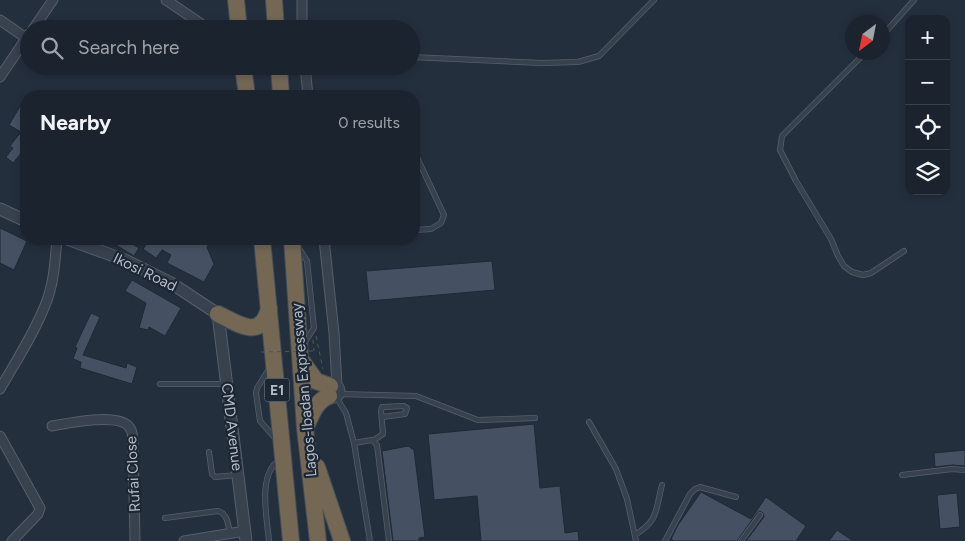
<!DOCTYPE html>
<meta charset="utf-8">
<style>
:root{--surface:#1b232e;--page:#282f3a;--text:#f1f3f6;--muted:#a0a4aa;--line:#39404a}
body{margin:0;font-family:Figtree,sans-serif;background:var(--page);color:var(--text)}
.controls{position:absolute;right:15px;top:15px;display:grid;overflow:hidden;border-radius:10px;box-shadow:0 2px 8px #0003}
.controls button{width:45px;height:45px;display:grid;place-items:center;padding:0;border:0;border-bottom:1px solid var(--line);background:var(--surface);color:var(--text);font:25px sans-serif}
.compass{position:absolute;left:845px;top:15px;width:45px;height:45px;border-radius:50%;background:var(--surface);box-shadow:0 2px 8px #0003;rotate:212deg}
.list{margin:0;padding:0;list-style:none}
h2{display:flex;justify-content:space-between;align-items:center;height:65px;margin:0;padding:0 20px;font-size:21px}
h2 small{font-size:16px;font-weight:400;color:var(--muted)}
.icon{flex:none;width:28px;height:28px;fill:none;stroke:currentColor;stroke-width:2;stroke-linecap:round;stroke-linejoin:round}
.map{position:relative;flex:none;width:965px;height:541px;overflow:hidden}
.search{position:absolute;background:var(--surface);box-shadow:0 2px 8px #0003;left:20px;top:20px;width:400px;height:55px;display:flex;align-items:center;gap:12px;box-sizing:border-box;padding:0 18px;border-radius:28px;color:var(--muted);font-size:19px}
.panel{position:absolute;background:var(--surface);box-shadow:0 2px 8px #0003;left:20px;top:90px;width:400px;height:155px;border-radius:20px}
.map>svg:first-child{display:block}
.building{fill:#455162;stroke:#1f2835}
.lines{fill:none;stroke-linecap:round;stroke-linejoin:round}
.service-casing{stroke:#565f6c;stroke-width:6}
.minor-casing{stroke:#565f6c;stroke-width:11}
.tertiary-casing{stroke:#565f6c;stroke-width:13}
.motorway-casing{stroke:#434c59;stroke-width:18}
.path{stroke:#44595c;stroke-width:1;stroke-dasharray:4 4;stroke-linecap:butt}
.service{stroke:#38414e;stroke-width:4.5}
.minor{stroke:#38414e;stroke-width:9}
.tertiary{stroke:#38414e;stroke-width:11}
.motorway{stroke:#746855;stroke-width:16}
.path-bridge{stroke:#44595c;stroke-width:1;stroke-dasharray:4 4;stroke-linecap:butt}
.labels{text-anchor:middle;stroke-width:4.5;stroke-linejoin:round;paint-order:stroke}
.shield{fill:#1d2633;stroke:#878f9c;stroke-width:1}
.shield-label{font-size:14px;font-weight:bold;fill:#b4bcc9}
.street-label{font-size:15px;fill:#b4bcc9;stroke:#1d2633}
</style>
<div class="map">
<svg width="965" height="541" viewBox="0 0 965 541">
<rect width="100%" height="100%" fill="#242f3e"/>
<path class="building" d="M 26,96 L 26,147 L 13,163 L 6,157 L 13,148 L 10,146 L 21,132 L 9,125 Z
M 0,228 L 27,241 L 14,270 L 0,263 Z
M 106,239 L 124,239 L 139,248 L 134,256 Z
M 150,239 L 212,239 L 207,247 L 214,264 L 204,282 L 167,263 L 171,255 L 162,250 L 156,258 L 143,249 Z
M 492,261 L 495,290 L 369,301 L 366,271 Z
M 132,280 L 181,308 L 165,336 L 149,327 L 148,330 L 139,328 L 146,303 L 125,291 Z
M 91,313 L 100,317 L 83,355 L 126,368 L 127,363 L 137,367 L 132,384 L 80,368 L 81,362 L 73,359 L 77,348 L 75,347 Z
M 534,424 L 540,488 L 560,486 L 565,533 L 578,531 L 579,541 L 481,541 L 477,496 L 434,500 L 428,434 Z
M 408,446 L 414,450 L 425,537 L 419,538 L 419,541 L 393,541 L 382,451 Z
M 965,450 L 965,466 L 952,465 L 935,467 L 934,453 Z
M 701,492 L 751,519 L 766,497 L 806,526 L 796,541 L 746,541 L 764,517 L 763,513 L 760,511 L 757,513 L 737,541 L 674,541 L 671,539 L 678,525 Z
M 957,493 L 960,527 L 940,529 L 937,495 Z
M 837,530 L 853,541 L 829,541 Z"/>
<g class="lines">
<defs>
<path id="service" d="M 882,36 L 914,0
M 866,52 L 782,136 L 780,150 L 796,181 L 831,239 L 838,256 L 844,266 L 852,272 L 863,275 L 871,273 L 904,251
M 411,57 L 541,63 L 578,62 L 599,56 L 654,0
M 414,151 L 444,215 L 441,223 L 431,229 L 414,230
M 297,245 L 307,261 L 314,328 L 304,343
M 269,369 L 257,388 L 256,393 L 260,421 L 276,439
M 160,384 L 225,384
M 339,394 L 416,396 L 478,420 L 535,418
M 336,397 L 346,413 L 354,443 L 370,541
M 589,422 L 616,469 L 627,499 L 636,541
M 374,440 L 383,434 L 381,411 L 382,407 L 404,406 L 407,408 L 405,414 L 382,417
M 354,443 L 372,440 L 377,445 L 389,541
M 209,452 L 212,474 L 215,477 L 237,475
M 902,475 L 952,469 L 965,470
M 165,518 L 218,511 C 228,514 228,525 230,533
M 635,535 C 659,520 655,511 662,485
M 269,541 C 267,518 257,473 280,460
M 665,541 L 690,494 L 695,489 L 700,487 L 736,497
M 741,541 L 760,515"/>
<path id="minor" d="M 166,0 L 200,23
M 302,0 L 302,29
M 0,20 L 26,38
M 33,29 L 53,0
M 305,66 L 308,96
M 0,77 L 29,34
M 324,239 L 334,333 L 337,386
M326 391a7 7 0 1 1 14 0a7 7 0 1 1-14 0Z
M 0,389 C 16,361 34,334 46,303 C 54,283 55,261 57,239
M 52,426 C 69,423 120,412 130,428 C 133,432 133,438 133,443 L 135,541
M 0,436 L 40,508 L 38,514 L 12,541
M 184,541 L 245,531"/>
<path id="tertiary" d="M 0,209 L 26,221
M 67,239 L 125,260 L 171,283 L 218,314 L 246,541"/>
<path id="motorway" d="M 236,0 L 239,29
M 274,0 L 276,29
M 243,66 L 247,96
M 279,66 L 281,96
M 262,239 L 291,541
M 292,239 L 305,428 L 318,541
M 218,314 C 239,324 261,341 269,308
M 301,360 L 316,381 L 330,386
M 306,427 C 311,415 316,401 329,396
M 317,467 L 342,541"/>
</defs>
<use href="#service" class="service-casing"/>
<use href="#minor" class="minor-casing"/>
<use href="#tertiary" class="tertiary-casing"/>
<use href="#motorway" class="motorway-casing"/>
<path class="path" d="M 316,336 L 323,369
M 313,340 L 314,351"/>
<use href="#service" class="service"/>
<use href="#minor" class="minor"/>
<use href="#tertiary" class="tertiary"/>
<use href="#motorway" class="motorway"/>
<path class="path-bridge" d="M 261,352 L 314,351"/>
</g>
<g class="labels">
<rect class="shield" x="264.5" y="378.5" width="25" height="23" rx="4"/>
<g class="shield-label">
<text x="277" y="395">E1</text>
</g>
<g class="street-label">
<text transform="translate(145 272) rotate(26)" y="5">Ikosi Road</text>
<text transform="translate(304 390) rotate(-95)" y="5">Lagos-Ibadan Expressway</text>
<text transform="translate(232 427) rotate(83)" y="5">CMD Avenue</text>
<text transform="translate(133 474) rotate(-93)" y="5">Rufai Close</text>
</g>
</g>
</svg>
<div class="controls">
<button>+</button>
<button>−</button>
<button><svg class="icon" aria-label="locate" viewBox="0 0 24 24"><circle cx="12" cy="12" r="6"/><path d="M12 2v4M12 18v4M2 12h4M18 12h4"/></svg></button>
<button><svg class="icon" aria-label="layers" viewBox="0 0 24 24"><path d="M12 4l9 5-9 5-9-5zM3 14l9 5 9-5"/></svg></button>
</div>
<svg class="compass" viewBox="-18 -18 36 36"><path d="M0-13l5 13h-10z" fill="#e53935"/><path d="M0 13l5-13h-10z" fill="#a0a4aa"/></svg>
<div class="search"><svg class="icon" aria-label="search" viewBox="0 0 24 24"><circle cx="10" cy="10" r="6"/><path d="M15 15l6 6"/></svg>Search here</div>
<section class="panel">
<h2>Nearby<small>0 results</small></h2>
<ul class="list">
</ul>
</section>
</div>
